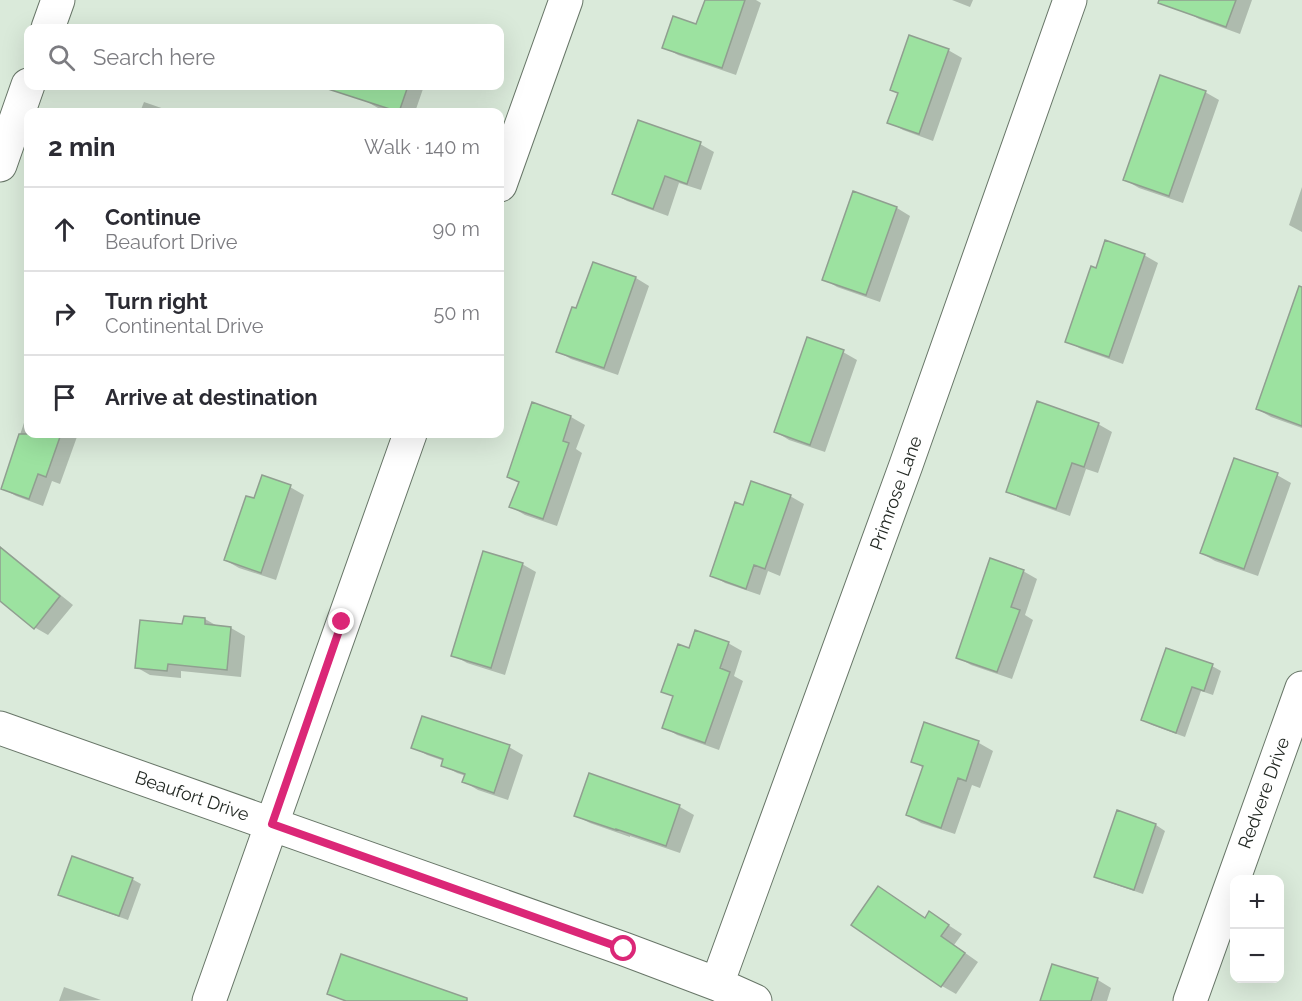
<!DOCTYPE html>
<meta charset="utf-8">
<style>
:root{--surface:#fff;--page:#f2f2f3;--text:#2b2b33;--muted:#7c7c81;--line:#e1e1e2}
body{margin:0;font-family:Raleway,sans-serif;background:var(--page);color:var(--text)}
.controls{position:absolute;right:18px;bottom:18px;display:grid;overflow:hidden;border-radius:12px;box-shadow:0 6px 24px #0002}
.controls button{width:54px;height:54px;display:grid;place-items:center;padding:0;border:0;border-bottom:2px solid var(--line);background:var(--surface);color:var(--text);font:30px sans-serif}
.stop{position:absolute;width:18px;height:18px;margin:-14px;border:4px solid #db2777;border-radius:50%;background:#fff}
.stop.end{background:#db2777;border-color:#fff;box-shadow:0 2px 6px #0008}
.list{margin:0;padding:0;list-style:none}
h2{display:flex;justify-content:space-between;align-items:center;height:78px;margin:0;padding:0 24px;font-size:26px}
h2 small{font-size:20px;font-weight:400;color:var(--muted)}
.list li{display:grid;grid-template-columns:39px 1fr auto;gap:18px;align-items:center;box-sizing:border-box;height:84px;padding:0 24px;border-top:2px solid var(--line)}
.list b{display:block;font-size:22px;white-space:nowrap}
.list p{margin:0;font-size:20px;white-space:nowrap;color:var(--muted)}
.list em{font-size:20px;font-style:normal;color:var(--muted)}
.icon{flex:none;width:33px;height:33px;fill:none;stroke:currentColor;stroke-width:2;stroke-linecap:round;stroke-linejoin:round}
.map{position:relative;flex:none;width:1302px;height:1001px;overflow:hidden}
.search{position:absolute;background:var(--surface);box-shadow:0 6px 24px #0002;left:24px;top:24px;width:480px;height:66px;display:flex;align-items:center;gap:15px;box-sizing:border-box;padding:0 21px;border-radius:12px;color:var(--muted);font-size:22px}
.panel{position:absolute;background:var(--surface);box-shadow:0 6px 24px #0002;left:24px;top:108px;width:480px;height:330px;border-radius:12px}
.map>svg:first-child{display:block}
.shadow{fill:#0003}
.building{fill:#9ce2a0;stroke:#909f90;stroke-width:1.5}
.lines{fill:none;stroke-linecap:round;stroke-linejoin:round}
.minor-casing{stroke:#687668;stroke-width:35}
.minor{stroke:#fff;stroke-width:33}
.route{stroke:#db2777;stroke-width:8}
.labels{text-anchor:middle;stroke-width:5;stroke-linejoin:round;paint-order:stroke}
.street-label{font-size:18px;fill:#232924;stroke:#fff}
</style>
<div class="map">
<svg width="1302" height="1001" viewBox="0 0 1302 1001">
<rect width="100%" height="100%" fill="#daeada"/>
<path class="shadow" d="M 706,0 L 756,0 L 761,3 L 736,75 L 678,55 L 664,47 L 697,26 Z
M 952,0 L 973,0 L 970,7 Z
M 1189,0 L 1252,0 L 1240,34 L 1199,19 L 1185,11 Z
M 948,50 L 962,58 L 933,141 L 903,130 L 889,122 L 899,94 L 892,90 Z
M 369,86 L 424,86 L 415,112 L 391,112 L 378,108 L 364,100 Z
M 1205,92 L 1219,100 L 1183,203 L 1139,188 L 1125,180 Z
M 144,102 L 173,112 L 140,112 Z
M 700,144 L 714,152 L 701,190 L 679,183 L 668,216 L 627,201 L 613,193 Z
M 1302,187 L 1302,232 L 1289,225 Z
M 897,208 L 910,216 L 880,302 L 837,287 L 824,279 Z
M 1144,255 L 1158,263 L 1123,364 L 1081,349 L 1067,341 L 1097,269 Z
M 636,278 L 649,286 L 618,375 L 571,359 L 557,351 Z
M 1302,320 L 1302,428 L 1271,417 L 1257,409 Z
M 843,352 L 857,360 L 825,452 L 789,440 L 776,432 Z
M 533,404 L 571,417 L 585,425 L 576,449 L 582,453 L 557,526 L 525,515 L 511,507 L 520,483 L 508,477 Z
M 28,411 L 28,434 L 78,434 L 60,484 L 52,481 L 43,506 L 16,496 L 2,488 Z
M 1098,424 L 1112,432 L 1098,473 L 1086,469 L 1070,516 L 1022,499 L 1008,491 Z
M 314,434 L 327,434 L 325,438 Z
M 1277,475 L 1291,483 L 1258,576 L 1215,561 L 1201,553 Z
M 290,487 L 304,495 L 276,580 L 239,568 L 225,560 L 255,500 Z
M 790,496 L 804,504 L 780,576 L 768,571 L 760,595 L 725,583 L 712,575 L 744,507 Z
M 0,546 L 73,605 L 48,635 L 34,627 L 0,599 Z
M 522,564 L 536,572 L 505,675 L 467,663 L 453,655 Z
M 1023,571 L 1037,579 L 1025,615 L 1033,620 L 1012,679 L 971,665 L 957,657 Z
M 185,617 L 205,619 L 219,627 L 231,628 L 245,636 L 241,677 L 181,671 L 181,678 L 150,675 L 136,667 L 184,625 Z
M 728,643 L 742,651 L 734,676 L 743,681 L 719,750 L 677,735 L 664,727 L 674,697 L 663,691 L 690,650 Z
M 1212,666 L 1221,671 L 1213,695 L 1201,691 L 1185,737 L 1152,725 L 1143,720 Z
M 925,724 L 979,743 L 993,751 L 980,788 L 972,785 L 955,834 L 921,823 L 908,815 L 924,768 L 912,761 Z
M 413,747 L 509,747 L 523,755 L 508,800 L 478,790 L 464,782 L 466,776 L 457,773 L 443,765 L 444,761 L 427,755 Z
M 590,775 L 680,807 L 694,815 L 680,853 L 630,836 L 630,837 L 590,823 L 576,816 Z
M 1118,812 L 1156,825 L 1165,831 L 1143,894 L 1105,881 L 1096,876 Z
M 132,879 L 141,884 L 128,920 L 69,899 L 60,894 Z
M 879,888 L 926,919 L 930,913 L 962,934 L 954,945 L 978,962 L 956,994 L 942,986 L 853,925 Z
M 1053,965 L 1098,980 L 1111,988 L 1107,1001 L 1042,1001 Z
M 64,987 L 101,1000 L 102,1000 L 59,1001 Z"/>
<path class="building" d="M 705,0 L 745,0 L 722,68 L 662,48 L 673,16 L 696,24 Z
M 1159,0 L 1236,0 L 1226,27 L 1158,3 Z
M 909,35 L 949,49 L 919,134 L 887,123 L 898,93 L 890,90 Z
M 1160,75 L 1206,91 L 1169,196 L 1123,180 Z
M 329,86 L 408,86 L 399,112 L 328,89 Z
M 638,120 L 701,142 L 687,184 L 665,176 L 653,209 L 612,194 Z
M 853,191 L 897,207 L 866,295 L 822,280 Z
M 1105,240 L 1145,254 L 1109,357 L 1065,342 L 1091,266 L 1096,268 Z
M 593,262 L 636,277 L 604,368 L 556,352 L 572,307 L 576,308 Z
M 1299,286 L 1302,287 L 1302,426 L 1256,409 Z
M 807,337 L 844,350 L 810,445 L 774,432 Z
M 1037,401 L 1099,423 L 1084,467 L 1072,463 L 1056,509 L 1006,492 Z
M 532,402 L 571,416 L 563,441 L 569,443 L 543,519 L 509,507 L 519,482 L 507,477 Z
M 19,434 L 61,434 L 46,477 L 38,474 L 29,499 L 1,489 Z
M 1234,458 L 1278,473 L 1244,569 L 1200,553 Z
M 262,475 L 291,485 L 261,573 L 224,560 L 246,496 L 254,498 Z
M 751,481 L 791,495 L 765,569 L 754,565 L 746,589 L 710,576 L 735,502 L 743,505 Z
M 0,547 L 60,596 L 34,629 L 0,601 Z
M 483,551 L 523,563 L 491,668 L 451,656 Z
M 990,558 L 1024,570 L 1011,607 L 1020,610 L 997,672 L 956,658 Z
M 184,616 L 205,618 L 205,624 L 231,627 L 227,670 L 168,664 L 167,671 L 135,668 L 140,620 L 182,624 Z
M 695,630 L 729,642 L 720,668 L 730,672 L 705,743 L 662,728 L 673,696 L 661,692 L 678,644 L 689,648 Z
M 1166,648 L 1213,664 L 1204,691 L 1192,687 L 1176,733 L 1141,720 Z
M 422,716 L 510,745 L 494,793 L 462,782 L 465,774 L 441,766 L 443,759 L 411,748 Z
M 924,722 L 979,741 L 966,781 L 958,778 L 941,828 L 906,815 L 923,766 L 911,762 Z
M 589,773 L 680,805 L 666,846 L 616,829 L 616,830 L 574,816 Z
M 1117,810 L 1156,824 L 1134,890 L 1094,877 Z
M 72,856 L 133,878 L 119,916 L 58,895 Z
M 878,886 L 925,918 L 929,911 L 949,925 L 941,936 L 965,953 L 941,987 L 851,925 Z
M 341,954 L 467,998 L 467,1001 L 346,1001 L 327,994 Z
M 1052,964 L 1098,978 L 1091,1001 L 1040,1001 Z"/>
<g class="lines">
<defs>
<path id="minor" d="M 48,28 L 58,0
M 0,165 L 28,85
M 500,185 L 566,0
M 0,728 L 624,949 L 717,984 L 755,1001
M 717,984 L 906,465 L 1070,0
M 209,1001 L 410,434
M 1190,1001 L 1302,688"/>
</defs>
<use href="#minor" class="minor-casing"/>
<use href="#minor" class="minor"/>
</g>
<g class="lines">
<path class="route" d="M 342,622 L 272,824 L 624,949"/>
</g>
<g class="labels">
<g class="street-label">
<text transform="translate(896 493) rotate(-70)" y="6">Primrose Lane</text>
<text transform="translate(1264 793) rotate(-70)" y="6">Redvere Drive</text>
<text transform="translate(192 796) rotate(19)" y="6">Beaufort Drive</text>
</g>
</g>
</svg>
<div class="controls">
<button>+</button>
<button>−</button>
</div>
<div class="stop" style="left:624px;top:949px"></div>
<div class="stop end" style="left:342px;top:622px"></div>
<div class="search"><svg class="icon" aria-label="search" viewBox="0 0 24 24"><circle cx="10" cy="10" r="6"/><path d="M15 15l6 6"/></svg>Search here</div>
<section class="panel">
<h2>2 min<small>Walk · 140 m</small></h2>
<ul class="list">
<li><svg class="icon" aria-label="ahead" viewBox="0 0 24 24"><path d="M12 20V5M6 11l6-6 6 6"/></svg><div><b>Continue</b><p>Beaufort Drive</p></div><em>90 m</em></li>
<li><svg class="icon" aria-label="right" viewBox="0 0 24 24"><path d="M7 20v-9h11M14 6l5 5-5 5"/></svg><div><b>Turn right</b><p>Continental Drive</p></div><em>50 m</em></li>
<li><svg class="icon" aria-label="arrive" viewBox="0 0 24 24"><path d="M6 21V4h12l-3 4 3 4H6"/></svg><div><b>Arrive at destination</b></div></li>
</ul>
</section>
</div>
